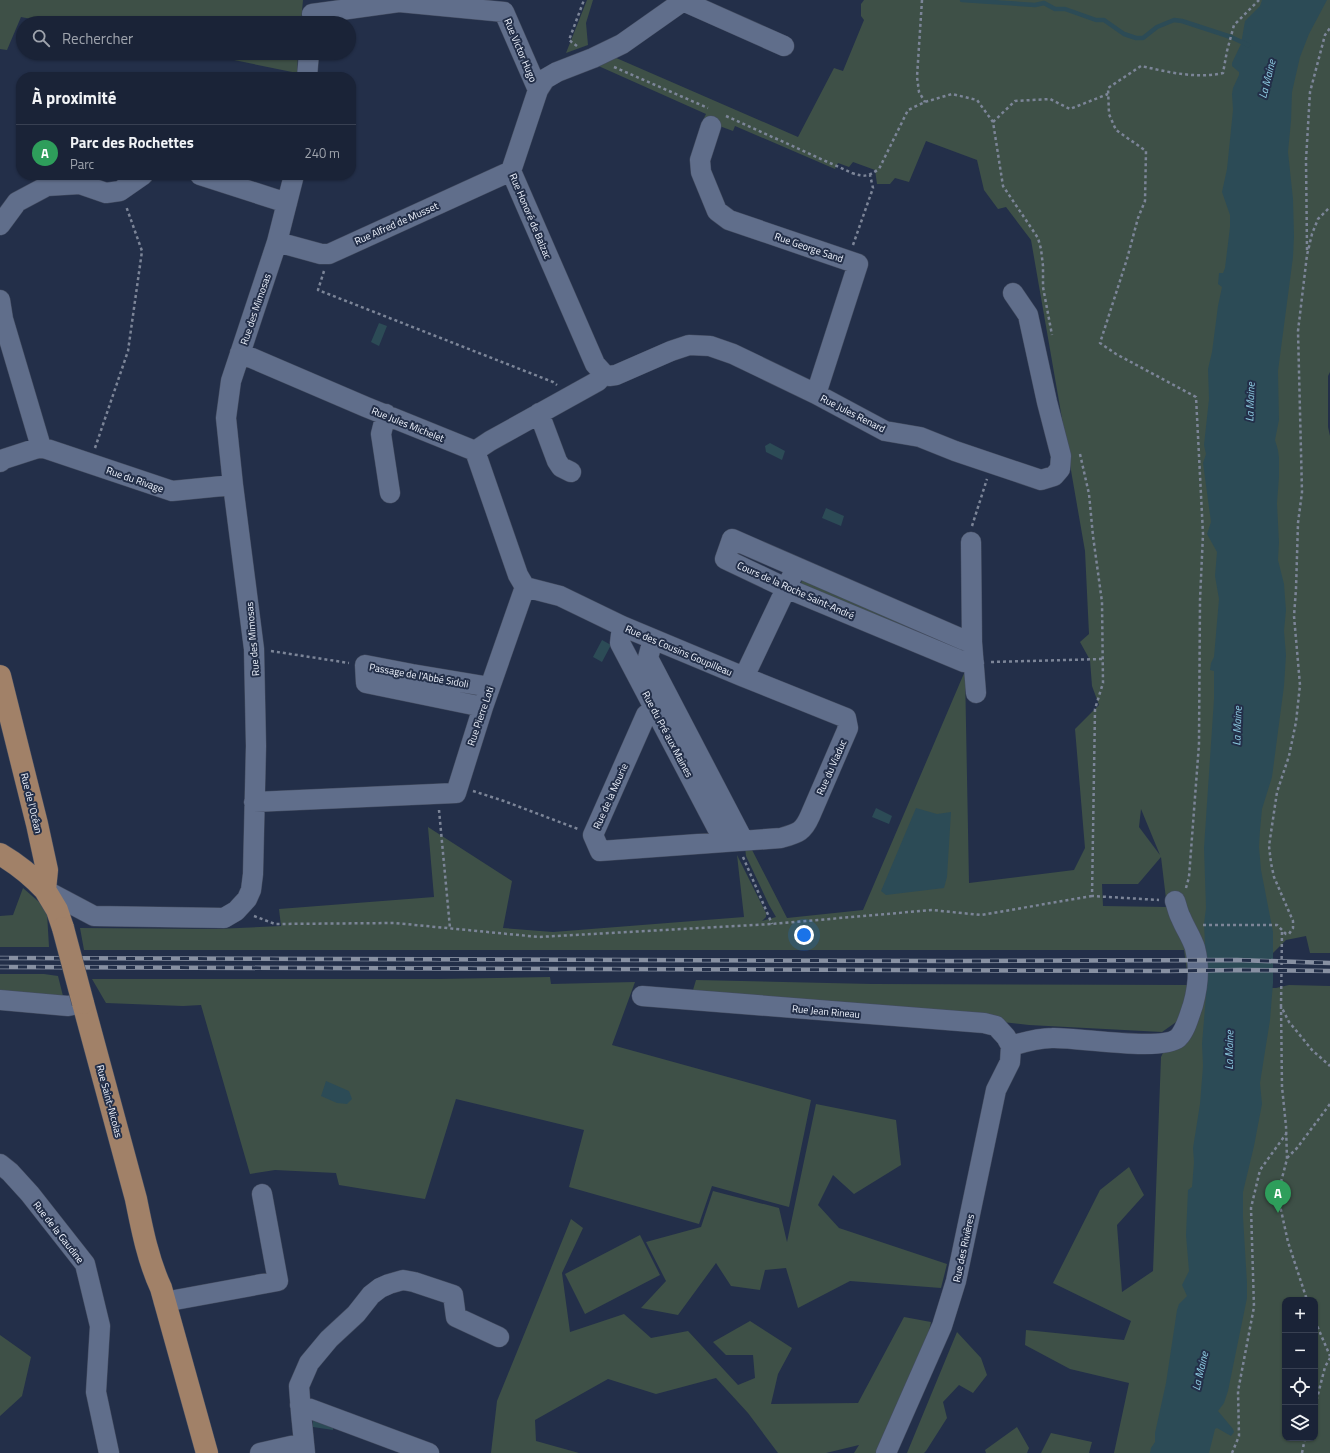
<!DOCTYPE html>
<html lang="fr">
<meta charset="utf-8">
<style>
:root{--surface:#1a2337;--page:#272f42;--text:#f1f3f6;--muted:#9fa4ad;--line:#384052;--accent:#f18af4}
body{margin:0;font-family:"Titillium Web",sans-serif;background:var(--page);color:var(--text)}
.controls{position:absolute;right:12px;bottom:12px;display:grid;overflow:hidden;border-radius:8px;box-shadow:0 1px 3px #0004}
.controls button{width:36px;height:36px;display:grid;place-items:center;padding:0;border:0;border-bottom:1px solid var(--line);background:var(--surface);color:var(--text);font:20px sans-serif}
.you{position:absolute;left:804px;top:935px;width:14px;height:14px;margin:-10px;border:3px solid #fff;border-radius:50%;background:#1a73e8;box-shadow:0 0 0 6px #1a73e833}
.badge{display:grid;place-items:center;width:26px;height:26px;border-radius:50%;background:var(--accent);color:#fff;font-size:13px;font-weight:700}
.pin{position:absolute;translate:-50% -33px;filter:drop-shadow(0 1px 2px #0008)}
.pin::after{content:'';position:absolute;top:21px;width:14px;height:12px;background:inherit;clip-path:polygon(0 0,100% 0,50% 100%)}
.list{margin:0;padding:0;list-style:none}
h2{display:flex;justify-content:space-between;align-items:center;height:52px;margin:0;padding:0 16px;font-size:17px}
h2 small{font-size:13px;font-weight:400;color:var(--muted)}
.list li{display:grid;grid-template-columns:26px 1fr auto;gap:12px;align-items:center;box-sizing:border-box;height:56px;padding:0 16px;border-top:1px solid var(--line)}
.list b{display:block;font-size:15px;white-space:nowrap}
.list p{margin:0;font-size:13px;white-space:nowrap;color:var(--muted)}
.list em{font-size:13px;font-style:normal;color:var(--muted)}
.icon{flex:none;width:22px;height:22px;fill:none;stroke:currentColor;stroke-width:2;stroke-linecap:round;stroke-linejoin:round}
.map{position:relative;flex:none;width:1330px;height:1453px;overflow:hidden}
.search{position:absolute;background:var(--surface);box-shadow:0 1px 3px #0004;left:16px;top:16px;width:340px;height:44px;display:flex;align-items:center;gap:10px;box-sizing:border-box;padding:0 14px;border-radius:22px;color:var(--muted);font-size:15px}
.panel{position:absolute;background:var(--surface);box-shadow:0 1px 3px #0004;left:16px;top:72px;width:340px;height:108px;border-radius:16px}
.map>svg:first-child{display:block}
.green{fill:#3e5047;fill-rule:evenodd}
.water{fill:#2c4b56}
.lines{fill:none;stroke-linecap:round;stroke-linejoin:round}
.stream{stroke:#2c4b56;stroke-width:4.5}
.minor-casing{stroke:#434c60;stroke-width:21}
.major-casing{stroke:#434c60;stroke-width:23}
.path{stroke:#7c8598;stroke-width:2.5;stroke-dasharray:3 3;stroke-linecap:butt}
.minor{stroke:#606e8b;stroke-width:20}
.major{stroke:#a18168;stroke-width:22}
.rail-casing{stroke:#8790a2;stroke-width:4.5}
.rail{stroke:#232f49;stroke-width:3;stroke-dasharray:9;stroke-linecap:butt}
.major-bridge-casing{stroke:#434c60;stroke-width:23;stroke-linecap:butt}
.major-bridge{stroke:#a18168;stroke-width:22}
.labels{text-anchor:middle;stroke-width:4;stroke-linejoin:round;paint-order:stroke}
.street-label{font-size:10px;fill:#f0f5ff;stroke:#232f49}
.water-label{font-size:11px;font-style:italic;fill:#8ecce3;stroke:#232f49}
</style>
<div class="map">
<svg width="1330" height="1453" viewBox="0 0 1330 1453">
<rect width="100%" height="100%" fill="#232f49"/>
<path class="green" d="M 0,0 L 303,0 L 301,23 L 52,23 L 21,17 L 7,50 L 0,49 Z
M 587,0 L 593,0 L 586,23 L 588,45 L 566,53 Z
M 864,0 L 1330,0 L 1330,372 L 1328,376 L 1328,427 L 1330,436 L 1330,953 L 1310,953 L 1306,936 L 1286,940 L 1238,988 L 1276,988 L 1289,985 L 1330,986 L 1330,1453 L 1114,1453 L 1129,1383 L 1070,1369 L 1025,1345 L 1026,1330 L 1124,1340 L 1131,1321 L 1053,1283 L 1100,1190 L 1129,1167 L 1144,1195 L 1117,1225 L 1122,1292 L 1153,1271 L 1161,1057 L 1179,1020 L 1162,1032 L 1029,1025 L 822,1002 L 693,990 L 696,980 L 872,984 L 1189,985 L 1184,950 L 84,950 L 80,928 L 216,929 L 281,926 L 279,909 L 434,897 L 428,827 L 512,881 L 503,928 L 553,932 L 744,917 L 737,855 L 766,913 L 766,917 L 762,921 L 776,917 L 769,905 L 746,856 L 745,847 L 750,846 L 787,918 L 863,910 L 965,671 L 969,883 L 1074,870 L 1085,848 L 1075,729 L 1099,705 L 1092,686 L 1090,660 L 1080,642 L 1089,634 L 1085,551 L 1031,240 L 1006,207 L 998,209 L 984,190 L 977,160 L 926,141 L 909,182 L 895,178 L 890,184 L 877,184 L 875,170 L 853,162 L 849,167 L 838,163 L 835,169 L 735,126 L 733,131 L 703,120 L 706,114 L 594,64 L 614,57 L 798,137 L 834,68 L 843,71 L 864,20 L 861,16 L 861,4 ZM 1141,809 L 1160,855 L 1139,827 ZM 1161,857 L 1167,907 L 1103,906 L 1102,884 L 1138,884 ZM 1285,1300 L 1315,1300 L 1315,1438 L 1285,1438 Z
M 200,53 L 298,53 L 297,73 Z
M 803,577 L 964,646 L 963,655 L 800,586 Z
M 23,888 L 39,902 L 47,913 L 49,947 L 0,947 L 0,916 L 13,915 Z
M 0,974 L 44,974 L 58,976 L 63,996 L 0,993 Z
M 550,977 L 551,984 L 635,982 L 612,1045 L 811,1100 L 789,1207 L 712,1186 L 699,1224 L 569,1187 L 584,1130 L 456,1099 L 425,1199 L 339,1185 L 336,1173 L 275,1170 L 250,1174 L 201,1005 L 183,1006 L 106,1003 L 92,979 L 439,979 Z
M 816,1104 L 896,1120 L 901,1165 L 854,1194 L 833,1175 L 818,1205 L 839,1228 L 947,1264 L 941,1288 L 850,1281 L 798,1308 L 786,1268 L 765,1270 L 760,1290 L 731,1286 L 716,1263 L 678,1315 L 641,1308 L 666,1281 L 646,1242 L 701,1227 L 713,1191 L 779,1208 L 787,1242 Z
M 571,1219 L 583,1228 L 562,1273 L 570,1332 L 624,1314 L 651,1338 L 688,1331 L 738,1385 L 755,1378 L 753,1355 L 726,1355 L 713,1342 L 750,1321 L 792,1348 L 778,1374 L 771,1404 L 858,1403 L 904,1317 L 931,1322 L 922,1361 L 880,1453 L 854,1453 L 859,1445 L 826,1453 L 778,1453 L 748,1413 L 716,1378 L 656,1394 L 608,1379 L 535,1420 L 536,1441 L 579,1453 L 491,1453 L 497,1401 Z
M 640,1235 L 660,1275 L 585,1314 L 565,1274 Z
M 957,1332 L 981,1358 L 987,1375 L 973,1393 L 959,1385 L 943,1402 L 947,1418 L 926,1451 L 924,1453 L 907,1453 Z
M 0,1335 L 31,1357 L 22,1396 L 0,1416 Z
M 1017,1427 L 1029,1448 L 1027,1453 L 986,1453 L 985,1450 Z
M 1051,1433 L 1092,1442 L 1089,1453 L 1041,1453 Z"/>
<path class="water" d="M 1262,0 L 1327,0 L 1309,34 L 1300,57 L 1292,92 L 1291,121 L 1288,152 L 1293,199 L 1294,236 L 1293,257 L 1278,371 L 1279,420 L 1275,440 L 1278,450 L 1279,458 L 1279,477 L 1277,503 L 1279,542 L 1278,560 L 1284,584 L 1285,598 L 1286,610 L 1284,631 L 1286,655 L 1284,686 L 1272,777 L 1262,809 L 1260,830 L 1259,847 L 1261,870 L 1273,932 L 1273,983 L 1270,1020 L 1260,1083 L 1262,1104 L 1254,1146 L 1243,1192 L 1243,1217 L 1247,1283 L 1247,1298 L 1228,1391 L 1224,1403 L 1218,1411 L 1233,1429 L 1234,1432 L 1231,1436 L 1217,1428 L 1215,1429 L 1209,1453 L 1150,1453 L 1151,1448 L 1155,1442 L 1155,1433 L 1166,1383 L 1177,1310 L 1179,1304 L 1187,1296 L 1182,1285 L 1189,1271 L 1186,1235 L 1188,1190 L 1192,1187 L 1194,1162 L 1193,1148 L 1200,1104 L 1203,1066 L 1202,1044 L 1207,983 L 1204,924 L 1206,908 L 1204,848 L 1214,699 L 1214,671 L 1210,670 L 1211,663 L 1214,657 L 1219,599 L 1215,576 L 1217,552 L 1207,534 L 1211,522 L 1203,463 L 1206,454 L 1204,445 L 1209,399 L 1208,369 L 1212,352 L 1218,306 L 1222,287 L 1218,284 L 1219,273 L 1223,273 L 1225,268 L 1230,227 L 1230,215 L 1222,192 L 1227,169 L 1233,110 L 1232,94 L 1233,88 L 1239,75 L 1239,72 L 1232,66 L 1232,63 L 1241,44 L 1245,21 L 1260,6 Z
M 379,323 L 387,326 L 379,346 L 371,342 Z
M 770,443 L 785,451 L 782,460 L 766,452 L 765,446 Z
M 826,508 L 844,516 L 841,526 L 822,518 Z
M 602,640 L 611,645 L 602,662 L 593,657 Z
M 876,808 L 892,816 L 889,824 L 872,817 Z
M 916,808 L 937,814 L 951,812 L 947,877 L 944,888 L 886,895 L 881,891 Z
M 326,1081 L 349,1091 L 352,1099 L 347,1104 L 337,1103 L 321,1096 Z
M 313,1415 L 333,1422 L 333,1430 L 313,1427 Z"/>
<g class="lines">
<path class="stream" d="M 962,0 L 1035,5 L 1044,3 L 1055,9 L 1065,9 L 1096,20 L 1104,20 L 1124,34 L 1136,38 L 1143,38 L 1157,27 L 1174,20 L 1182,21 L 1231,37 L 1248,45"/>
<defs>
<path id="minor" d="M 312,14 L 399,2 L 504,12 L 538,90
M 307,77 L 309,53
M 711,126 L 700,160 L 701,172 L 717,211 L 729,220 L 858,264 L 816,394
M 200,175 L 287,203
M 0,225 L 17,202 L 47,186 L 80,184 L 106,193 L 120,191 L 143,175
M 277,242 L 321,254 L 329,254 L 511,171
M 0,300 L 3,319 L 41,447 L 172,491 L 233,485
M 240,353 L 366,407 L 475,451
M 604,374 L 609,376 L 616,375 L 671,351 L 689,345 L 710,346 L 733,354 L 816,394 L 885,431 L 920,437 L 955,451 L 1041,480 L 1054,476 L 1060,469 L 1061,456 L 1047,402 L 1028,315 L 1013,293
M 604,374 L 595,364 L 511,171 L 538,90 L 545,79 L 557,72 L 593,58 L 622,44 L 683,1 L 784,46
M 539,413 L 557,461 L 561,467 L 571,472
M 386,414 L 381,434 L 390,493
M 475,451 L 490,441 L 598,381 L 604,374
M 0,462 L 4,459 L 41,447
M 971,542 L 972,642 L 976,693
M 525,587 L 560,596 L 622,626 L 744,677 L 792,576
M 622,626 L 620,643 L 724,841
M 653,639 L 648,658 L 743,840
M 972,642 L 964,640 L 732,539 L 725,559 L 786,588 L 964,662 L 974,663
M 483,707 L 366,683 L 365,665 L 412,674 L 490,687
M 654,708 L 646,715 L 593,835 L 600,851 L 781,838 C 798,833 803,832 810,816 L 848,728 L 846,718 L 744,677
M 254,802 L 456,793 L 483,707 L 525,587 L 518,575 L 475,451
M 45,890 L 94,916 L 224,918 L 236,911 L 247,899 L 251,890 L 253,874 L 256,746 L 254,649 L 233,485 L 226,418 L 231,381 L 277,242 L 294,175
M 642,996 L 984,1023 L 996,1026 L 1006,1037 L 1011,1046 L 1010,1062 L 996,1090 L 956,1281 L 942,1326 L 886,1453
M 0,1000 L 68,1006 L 83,1003
M 1011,1046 C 1024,1042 1038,1038 1052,1038 C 1078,1037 1161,1052 1178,1038 C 1186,1030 1189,1016 1193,1005 C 1198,987 1200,967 1195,948 C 1192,938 1185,928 1181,918 C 1178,913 1177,906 1175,901
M 0,1164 L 10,1172 L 30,1194 L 85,1264 L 100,1326 L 96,1392 L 109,1453
M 164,1302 L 278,1281 L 262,1194
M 300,1405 L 429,1453
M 260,1453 L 304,1443
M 305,1453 L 301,1413 L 299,1386 L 309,1363 L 329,1339 L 356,1314 L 371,1295 L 380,1288 L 389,1284 L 403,1280 L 414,1282 L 453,1295 L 456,1317 L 499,1337"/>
<path id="major" d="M 0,676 L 37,824 L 47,870 L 45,890 L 57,910 L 63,928
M 0,854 C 17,864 32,876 45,890
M 83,1003 L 136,1199 C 142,1229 148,1260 161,1288 L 207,1453"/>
</defs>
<use href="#minor" class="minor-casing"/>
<use href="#major" class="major-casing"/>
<path class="path" d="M 922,0 L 917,77 L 919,92 L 925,102
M 577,46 L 569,40 L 584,0
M 614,67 L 708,108
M 726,116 L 852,173 C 864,177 867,177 879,169 L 908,110 L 925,102 L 952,94 L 977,100 L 993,122 L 1003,186 L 1038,238 L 1041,249 L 1043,266 L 1043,287 L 1052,335
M 993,122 L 1015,101 L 1050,99 L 1070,109 L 1108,94
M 853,245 L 873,188 L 870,175
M 1307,250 L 1306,160 L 1310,92 L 1325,35 L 1330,28
M 324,271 L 318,290 L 553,382 L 557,385
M 95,448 L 128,351 L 142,251 L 126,206
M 1080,454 L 1089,494 L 1093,536 L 1102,602 L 1103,683 L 1095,709 L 1092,896 L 1159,900
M 972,526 L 987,479
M 271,651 L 349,663
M 991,662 L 1103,659
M 473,791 L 504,801 L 578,829
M 439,810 L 450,928
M 743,857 L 772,924
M 1186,888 L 1189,877 L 1199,744 L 1200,600 L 1203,534 L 1196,397 L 1116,354 L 1100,343 L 1127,259 L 1138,218 L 1145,201 L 1146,151 L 1116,130 L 1109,114 L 1108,88 L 1141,66 C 1168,72 1196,79 1223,73 L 1227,51 L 1234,25 L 1259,0
M 254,916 L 275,924 L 395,923 L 539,937 L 772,924 L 932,910 L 981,915 L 1092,896
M 1203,925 L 1277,925 L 1286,934 L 1289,934 L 1293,928 L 1293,921 L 1274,877 L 1271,863 L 1269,846 L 1277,792 L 1289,756 L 1296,722 L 1300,685 L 1294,616 L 1296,589 L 1298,523 L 1302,492 L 1298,331 L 1307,255 L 1312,234 L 1318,219 L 1330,207
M 1282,932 L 1281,1006 L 1289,1022 L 1299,1034 L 1312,1050 L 1330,1066
M 1281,1006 L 1282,1087 L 1286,1126 L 1287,1159 L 1281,1182 L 1279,1201 L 1288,1242 L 1307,1300
M 1287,1158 L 1297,1148 L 1330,1104
M 1315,1321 L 1330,1356
M 1315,1406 L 1325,1367 L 1330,1358
M 1232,1453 L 1239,1436 L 1238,1391 L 1254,1307 L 1251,1208 L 1260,1170 L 1286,1134
M 1302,1453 L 1305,1438"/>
<use href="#minor" class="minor"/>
<use href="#major" class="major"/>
<defs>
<path id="rail" d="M 0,958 L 953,961 L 1237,960 L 1330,963
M 0,967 L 1167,971 L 1240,970 L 1330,971"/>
</defs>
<use href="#rail" class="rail-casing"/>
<use href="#rail" class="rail"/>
<defs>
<path id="major-bridge" d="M 63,928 L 83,1003"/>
</defs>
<use href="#major-bridge" class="major-bridge-casing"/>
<use href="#major-bridge" class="major-bridge"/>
</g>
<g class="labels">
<g class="street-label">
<text transform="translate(521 50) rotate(67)" y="4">Rue Victor Hugo</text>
<text transform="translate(531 216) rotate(67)" y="4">Rue Honoré de Balzac</text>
<text transform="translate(396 223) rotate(-24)" y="4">Rue Alfred de Musset</text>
<text transform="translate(809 247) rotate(19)" y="4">Rue George Sand</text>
<text transform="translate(255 309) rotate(-71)" y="4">Rue des Mimosas</text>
<text transform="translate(853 413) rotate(27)" y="4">Rue Jules Renard</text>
<text transform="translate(408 424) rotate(22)" y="4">Rue Jules Michelet</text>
<text transform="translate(135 479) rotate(19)" y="4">Rue du Rivage</text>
<text transform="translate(796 590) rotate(24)" y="4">Cours de la Roche Saint-André</text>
<text transform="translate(252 639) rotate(-95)" y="4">Rue des Mimosas</text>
<text transform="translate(679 650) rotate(23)" y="4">Rue des Cousins Goupilleau</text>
<text transform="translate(419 675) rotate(10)" y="4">Passage de l'Abbé Sidoli</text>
<text transform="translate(480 716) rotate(-71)" y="4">Rue Pierre Loti</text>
<text transform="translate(668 734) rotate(62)" y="4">Rue du Pré aux Maines</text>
<text transform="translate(831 767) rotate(-66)" y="4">Rue du Viaduc</text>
<text transform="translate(610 796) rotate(-66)" y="4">Rue de la Mourie</text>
<text transform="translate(32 803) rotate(76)" y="4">Rue de l'Océan</text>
<text transform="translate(826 1011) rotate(5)" y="4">Rue Jean Rineau</text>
<text transform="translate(110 1101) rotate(75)" y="4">Rue Saint-Nicolas</text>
<text transform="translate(59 1232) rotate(52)" y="4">Rue de la Gaudine</text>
<text transform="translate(963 1248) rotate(-78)" y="4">Rue des Rivières</text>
</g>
<g class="water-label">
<text transform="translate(1267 79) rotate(-76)" y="4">La Maine</text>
<text transform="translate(1250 402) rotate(-88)" y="4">La Maine</text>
<text transform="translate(1237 726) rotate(-88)" y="4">La Maine</text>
<text transform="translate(1229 1050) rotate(-89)" y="4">La Maine</text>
<text transform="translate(1200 1371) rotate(-77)" y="4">La Maine</text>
</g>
</g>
</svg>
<div class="controls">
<button>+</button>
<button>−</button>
<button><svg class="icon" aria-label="locate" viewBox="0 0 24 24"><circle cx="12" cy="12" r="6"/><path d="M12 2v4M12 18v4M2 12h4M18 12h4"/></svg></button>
<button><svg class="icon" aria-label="layers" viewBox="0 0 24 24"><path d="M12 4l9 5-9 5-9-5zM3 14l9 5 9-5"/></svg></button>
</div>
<div class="you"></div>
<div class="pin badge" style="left:1278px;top:1213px;background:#2e9e5b">A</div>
<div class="search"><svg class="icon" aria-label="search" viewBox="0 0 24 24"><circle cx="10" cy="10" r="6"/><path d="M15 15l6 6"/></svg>Rechercher</div>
<section class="panel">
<h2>À proximité<small></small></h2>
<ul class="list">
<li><span class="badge" style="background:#2e9e5b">A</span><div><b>Parc des Rochettes</b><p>Parc</p></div><em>240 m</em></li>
</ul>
</section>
</div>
